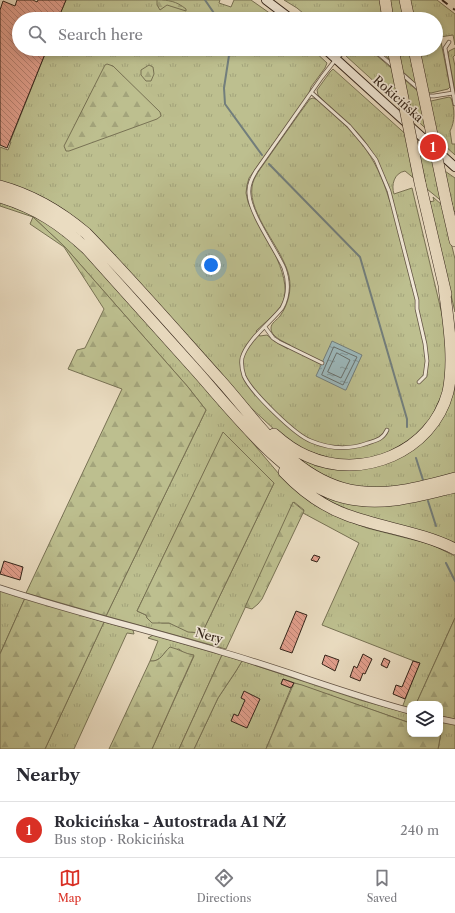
<!DOCTYPE html>
<meta charset="utf-8">
<style>
:root{--surface:#fff;--page:#f2f2f3;--text:#2b2b33;--muted:#7c7c81;--line:#e1e1e2;--accent:#d93025}
body{margin:0;font-family:"Libre Caslon Text",serif;background:var(--page);color:var(--text)}
.controls{position:absolute;right:12px;bottom:12px;display:grid;overflow:hidden;border-radius:8px;box-shadow:0 2px 6px #0003}
.controls button{width:36px;height:36px;display:grid;place-items:center;padding:0;border:0;border-bottom:1px solid var(--line);background:var(--surface);color:var(--text);font:20px sans-serif}
.you{position:absolute;left:211px;top:265px;width:14px;height:14px;margin:-10px;border:3px solid #fff;border-radius:50%;background:#1a73e8;box-shadow:0 0 0 6px #1a73e833}
.badge{display:grid;place-items:center;width:26px;height:26px;border-radius:50%;background:var(--accent);color:#fff;font-size:13px;font-weight:700}
.pin{position:absolute;translate:-50% -50%;border:2px solid #fff;box-shadow:0 1px 4px #0006}
.list{margin:0;padding:0;list-style:none}
h2{display:flex;justify-content:space-between;align-items:center;height:52px;margin:0;padding:0 16px;font-size:17px}
h2 small{font-size:13px;font-weight:400;color:var(--muted)}
.list li{display:grid;grid-template-columns:26px 1fr auto;gap:12px;align-items:center;box-sizing:border-box;height:56px;padding:0 16px;border-top:1px solid var(--line)}
.list b{display:block;font-size:15px;white-space:nowrap}
.list p{margin:0;font-size:13px;white-space:nowrap;color:var(--muted)}
.list em{font-size:13px;font-style:normal;color:var(--muted)}
.icon{flex:none;width:22px;height:22px;fill:none;stroke:currentColor;stroke-width:2;stroke-linecap:round;stroke-linejoin:round}
.map{position:relative;flex:none;width:455px;height:749px;overflow:hidden}
.search{position:absolute;background:var(--surface);box-shadow:0 2px 6px #0003;left:12px;right:12px;top:12px;height:44px;display:flex;align-items:center;gap:10px;box-sizing:border-box;padding:0 14px;border-radius:22px;color:var(--muted);font-size:15px}
.sheet{height:108px;background:var(--surface)}
nav{display:flex;justify-content:space-around;align-items:center;box-sizing:border-box;height:56px;border-top:1px solid var(--line);background:var(--surface);font-size:11px;color:var(--muted)}
nav a{display:grid;justify-items:center;gap:2px}
nav .on{color:var(--accent)}
.map>svg:first-child{display:block}
.grass{fill:url(#grass-tufts);stroke:#787254;fill-rule:evenodd}
.forest{fill:url(#forest-firs);stroke:#787254}
.water{fill:url(#water-ripples);stroke:#727e7c}
.lines{fill:none;stroke-linecap:round;stroke-linejoin:round}
.shore{stroke:#686f6c;stroke-width:1}
.stream{stroke:#727e7c;stroke-width:2}
.building{fill:url(#building-back-hatch);stroke:#34251a}
.service-casing{stroke:#625344;stroke-width:4.5}
.minor-casing{stroke:#625344;stroke-width:7}
.secondary-casing{stroke:#34251a;stroke-width:10}
.motorway-casing{stroke:#34251a;stroke-width:12}
.service{stroke:#f1e8d7;stroke-width:3}
.minor{stroke:#f1e8d7;stroke-width:5.5}
.secondary{stroke:#f1e8d7;stroke-width:8}
.motorway{stroke:#eadcc1;stroke-width:11}
.rail{stroke:#34251a;stroke-width:2;stroke-dasharray:7 7;stroke-linecap:butt}
.motorway-bridge-casing{stroke:#34251a;stroke-width:12;stroke-linecap:butt}
.motorway-bridge{stroke:#eadcc1;stroke-width:11}
.labels{text-anchor:middle;stroke-width:3.5;stroke-linejoin:round;paint-order:stroke}
.street-label{font-size:12px;fill:#34251a;stroke:#f1e8d7}
</style>
<div class="map">
<svg width="455" height="749" viewBox="0 0 455 749">
<defs>
<pattern id="grass-tufts" width="24" height="20" patternUnits="userSpaceOnUse"><rect width="24" height="20" fill="#bdbf8f"/><path d="M3 7l-1-3M5 7V3M7 7l1-3M15 17l-1-3M17 17v-4M19 17l1-3" fill="none" stroke="#a3a47b"/></pattern>
<pattern id="forest-firs" width="22" height="20" patternUnits="userSpaceOnUse"><rect width="22" height="20" fill="#bdbf8f"/><path d="M5 1l3.5 6h-7zM16 11l3.5 6h-7z" fill="#a3a47b"/></pattern>
<pattern id="water-ripples" width="26" height="14" patternUnits="userSpaceOnUse"><rect width="26" height="14" fill="#9cb9bd"/><path d="M2 4q2-2 4 0t4 0M15 11q2-2 4 0t4 0" fill="none" stroke="#809699"/></pattern>
<pattern id="building-back-hatch" width="6" height="6" patternUnits="userSpaceOnUse"><rect width="6" height="6" fill="#e29f8d"/><path d="M-1 5l2 2M0 0l6 6M5-1l2 2" fill="none" stroke="#b88172"/></pattern>
</defs>
<rect width="100%" height="100%" fill="#eadcc1"/>
<filter id="stains"><feTurbulence type="fractalNoise" baseFrequency=".005" numOctaves="4"/><feColorMatrix values="0 0 0 0 .2 0 0 0 0 .09 0 0 0 0 .02 0 0 0 .5 -.17"/></filter>
<radialGradient id="worn" r=".72"><stop offset=".6" stop-color="#630" stop-opacity="0"/><stop offset="1" stop-color="#630" stop-opacity=".3"/></radialGradient>
<path class="grass" d="M 66,0 L 220,0 L 219,3 L 231,7 L 234,0 L 251,0 L 278,19 L 58,19 Z
M 284,0 L 437,0 L 455,14 L 455,45 L 453,35 L 440,37 L 450,87 L 448,89 L 431,93 L 425,92 L 378,49 L 436,49 L 436,19 L 310,19 L 297,8 Z
M 455,48 L 455,55 L 453,57 L 455,66 L 455,91 L 448,54 L 449,51 Z
M 47,49 L 312,49 L 327,63 L 325,68 L 311,87 L 309,94 L 249,178 L 247,185 L 246,193 L 248,202 C 259,228 294,275 283,302 C 278,313 264,323 256,331 L 260,336 L 267,335 L 274,341 L 288,349 L 290,345 C 284,342 270,336 271,328 C 271,323 277,320 280,316 C 288,305 292,290 289,276 C 283,249 248,214 252,187 C 253,177 262,167 268,158 C 282,138 296,118 310,99 L 313,98 L 318,100 C 356,134 375,152 390,202 L 393,201 C 385,176 375,151 356,131 C 344,118 330,108 318,95 L 317,90 L 330,72 L 333,69 L 410,138 L 418,148 L 442,169 L 455,178 L 455,212 L 405,171 C 394,173 391,185 394,194 L 412,188 L 445,327 L 448,347 L 446,386 L 431,418 L 412,439 L 378,457 L 338,461 L 302,449 L 276,431 L 250,407 L 66,211 C 46,197 24,188 0,181 L 0,147 L 8,150 L 11,142 L 10,142 Z
M 354,49 L 364,49 L 375,54 L 427,99 L 431,101 L 449,97 L 451,98 C 455,109 455,122 450,131 L 452,144 L 455,144 L 455,155 L 346,56 L 350,51 Z
M 433,197 L 442,205 L 455,259 L 455,312 L 429,202 L 434,201 Z
M 0,202 L 41,218 L 79,247 L 229,415 L 279,474 L 333,515 L 367,528 L 430,544 L 455,556 L 455,618 L 416,704 L 410,704 L 410,709 L 402,708 L 419,663 L 322,625 L 359,543 L 303,513 L 304,510 L 294,502 L 226,649 L 106,616 L 206,410 L 188,387 L 65,247 L 33,217 L 0,206 ZM 223,433 L 274,483 L 202,633 L 169,623 L 162,623 L 147,618 L 146,615 L 137,611 Z
M 455,387 L 455,474 L 396,488 L 357,488 L 326,477 L 294,456 L 308,461 L 396,459 L 451,398 Z
M 310,490 L 328,497 L 455,490 L 455,545 L 342,509 Z
M 0,590 L 25,598 L 0,654 Z
M 104,622 L 133,630 L 134,634 L 127,633 L 74,749 L 45,749 Z
M 153,635 L 222,655 L 179,749 L 152,749 L 194,656 L 184,653 L 179,649 L 166,651 C 162,657 157,662 150,661 L 158,641 L 148,638 Z
M 242,661 L 360,700 L 410,714 L 410,723 L 283,679 L 281,684 L 291,688 L 266,749 L 194,749 L 218,698 L 236,671 Z
M 440,721 L 455,724 L 455,749 L 438,749 L 441,733 L 440,733 Z"/>
<path class="forest" d="M 157,0 C 169,0 176,1 186,9 L 186,11 L 167,5 L 160,10 L 157,5 Z
M 107,64 L 113,66 L 160,112 L 161,116 L 157,119 L 69,151 L 66,151 L 64,146 L 105,65 Z
M 149,65 L 153,67 L 154,74 L 151,81 L 146,81 L 141,75 L 141,70 Z
M 33,217 L 65,247 L 188,387 L 206,410 L 106,616 L 26,593 L 122,389 L 68,369 L 77,350 L 85,348 L 104,309 L 64,247 L 30,224 Z
M 223,432 L 274,483 L 202,633 L 188,632 L 169,623 L 152,623 L 147,618 L 146,615 L 137,611 Z
M 293,502 L 304,511 L 262,599 L 258,604 L 252,609 L 245,607 Z
M 25,598 L 104,622 L 45,749 L 0,749 L 0,654 Z
M 455,618 L 455,717 L 454,719 L 440,716 L 440,704 L 416,704 Z
M 170,647 C 179,649 185,654 194,655 L 152,749 L 109,749 L 150,661 C 161,662 163,653 170,647 Z
M 222,655 L 242,661 L 236,671 L 218,698 L 194,749 L 179,749 Z
M 294,683 L 302,685 L 410,723 L 410,734 L 441,733 L 438,749 L 266,749 Z"/>
<path class="water" d="M 332,341 L 362,355 L 346,390 L 345,390 L 316,376 Z"/>
<g class="lines">
<path class="shore" d="M 334,347 L 357,357 L 343,385 L 322,375 Z
M 337,353 L 350,360 L 341,378 L 328,372 Z"/>
<path class="stream" d="M 205,0 L 218,19
M 230,49 L 224,88 L 225,104 L 262,155
M 269,164 L 360,257 L 407,419 L 407,427
M 416,458 L 423,480
M 428,501 L 436,526
M 446,563 L 455,581"/>
</g>
<path class="building" d="M 17,0 L 33,0 L 37,2 L 38,0 L 66,0 L 58,19 L 19,19 L 19,49 L 47,49 L 7,148 L 0,145 L 0,10 L 3,1 L 15,6 Z
M 314,555 L 320,557 L 317,562 L 311,560 Z
M 4,561 L 23,567 L 20,580 L 0,574 Z
M 296,611 L 307,615 L 292,653 L 280,649 Z
M 363,654 L 372,659 L 365,674 L 363,673 L 360,681 L 350,677 L 354,666 L 357,668 Z
M 325,655 L 339,660 L 335,671 L 322,664 Z
M 384,658 L 390,661 L 387,668 L 381,665 Z
M 413,661 L 420,663 L 405,699 L 393,694 L 396,685 L 402,687 Z
M 283,679 L 294,683 L 291,688 L 281,684 Z
M 244,691 L 260,699 L 247,728 L 231,721 L 234,714 L 238,716 L 245,700 L 241,698 Z"/>
<g class="lines">
<defs>
<path id="service" d="M 449,42 L 445,48 L 455,104
M 347,49 L 336,59 L 322,77 L 256,171 C 252,178 248,185 249,194 C 250,214 275,248 284,268 C 289,282 289,295 282,308 C 270,323 247,340 242,358 C 241,364 242,370 244,376 C 251,392 295,435 311,441 C 330,449 349,450 368,443 C 377,440 383,439 387,430
M 373,49 L 393,66
M 402,74 L 418,88
M 312,93 L 349,126 L 365,145 L 376,160 L 389,191 L 417,300 L 417,309 L 425,344 L 427,361 L 425,376 L 419,382
M 427,96 L 434,96 L 453,93
M 265,327 L 273,338 L 279,342 L 322,363"/>
<path id="minor" d="M 0,588 C 73,612 148,630 222,652 C 285,670 346,694 410,711
M 440,719 L 455,722"/>
<path id="secondary" d="M 266,0 L 291,19
M 325,49 L 455,167"/>
<path id="motorway" d="M 385,0 L 388,19
M 405,0 L 409,19
M 420,183 L 446,294
M 0,186 C 33,195 60,211 86,233 C 132,280 176,331 220,380 C 256,420 288,472 342,488 C 381,499 418,488 455,478
M 0,197 C 36,208 60,224 87,249 C 122,288 157,327 192,366 C 232,410 286,484 345,498 C 383,507 418,496 455,487
M 447,206 L 455,241
M 274,434 C 284,443 295,451 307,456 C 362,481 432,452 448,392 C 455,358 448,321 444,287
M 284,472 C 302,491 322,506 347,515 C 382,528 421,532 455,549"/>
</defs>
<use href="#service" class="service-casing"/>
<use href="#minor" class="minor-casing"/>
<use href="#secondary" class="secondary-casing"/>
<use href="#motorway" class="motorway-casing"/>
<use href="#service" class="service"/>
<use href="#minor" class="minor"/>
<use href="#secondary" class="secondary"/>
<use href="#motorway" class="motorway"/>
<path class="rail" d="M 442,0 L 455,10"/>
<defs>
<path id="motorway-bridge" d="M 393,49 L 420,183
M 414,49 L 447,206"/>
</defs>
<use href="#motorway-bridge" class="motorway-bridge-casing"/>
<use href="#motorway-bridge" class="motorway-bridge"/>
</g>
<g class="labels">
<g class="street-label">
<text transform="translate(398 99) rotate(42)" y="4">Rokicińska</text>
<text transform="translate(209 636) rotate(16)" y="4">Nery</text>
</g>
</g>
<rect width="100%" height="100%" filter="url(#stains)"/>
<rect width="100%" height="100%" fill="url(#worn)"/>
</svg>
<div class="controls">
<button><svg class="icon" aria-label="layers" viewBox="0 0 24 24"><path d="M12 4l9 5-9 5-9-5zM3 14l9 5 9-5"/></svg></button>
</div>
<div class="you"></div>
<div class="pin badge" style="left:433px;top:147px">1</div>
<div class="search"><svg class="icon" aria-label="search" viewBox="0 0 24 24"><circle cx="10" cy="10" r="6"/><path d="M15 15l6 6"/></svg>Search here</div>
</div>
<section class="sheet">
<h2>Nearby<small></small></h2>
<ul class="list">
<li><span class="badge">1</span><div><b>Rokicińska - Autostrada A1 NŻ</b><p>Bus stop · Rokicińska</p></div><em>240 m</em></li>
</ul>
</section>
<nav>
<a class="on"><svg class="icon" aria-label="map" viewBox="0 0 24 24"><path d="M3 6l6-2 6 2 6-2v14l-6 2-6-2-6 2zM9 4v14M15 6v14"/></svg>Map</a>
<a><svg class="icon" aria-label="directions" viewBox="0 0 24 24"><path d="M12 3l9 9-9 9-9-9zM9 14v-3h6M13 9l2 2-2 2"/></svg>Directions</a>
<a><svg class="icon" aria-label="saved" viewBox="0 0 24 24"><path d="M7 4h10v16l-5-4-5 4z"/></svg>Saved</a>
</nav>
